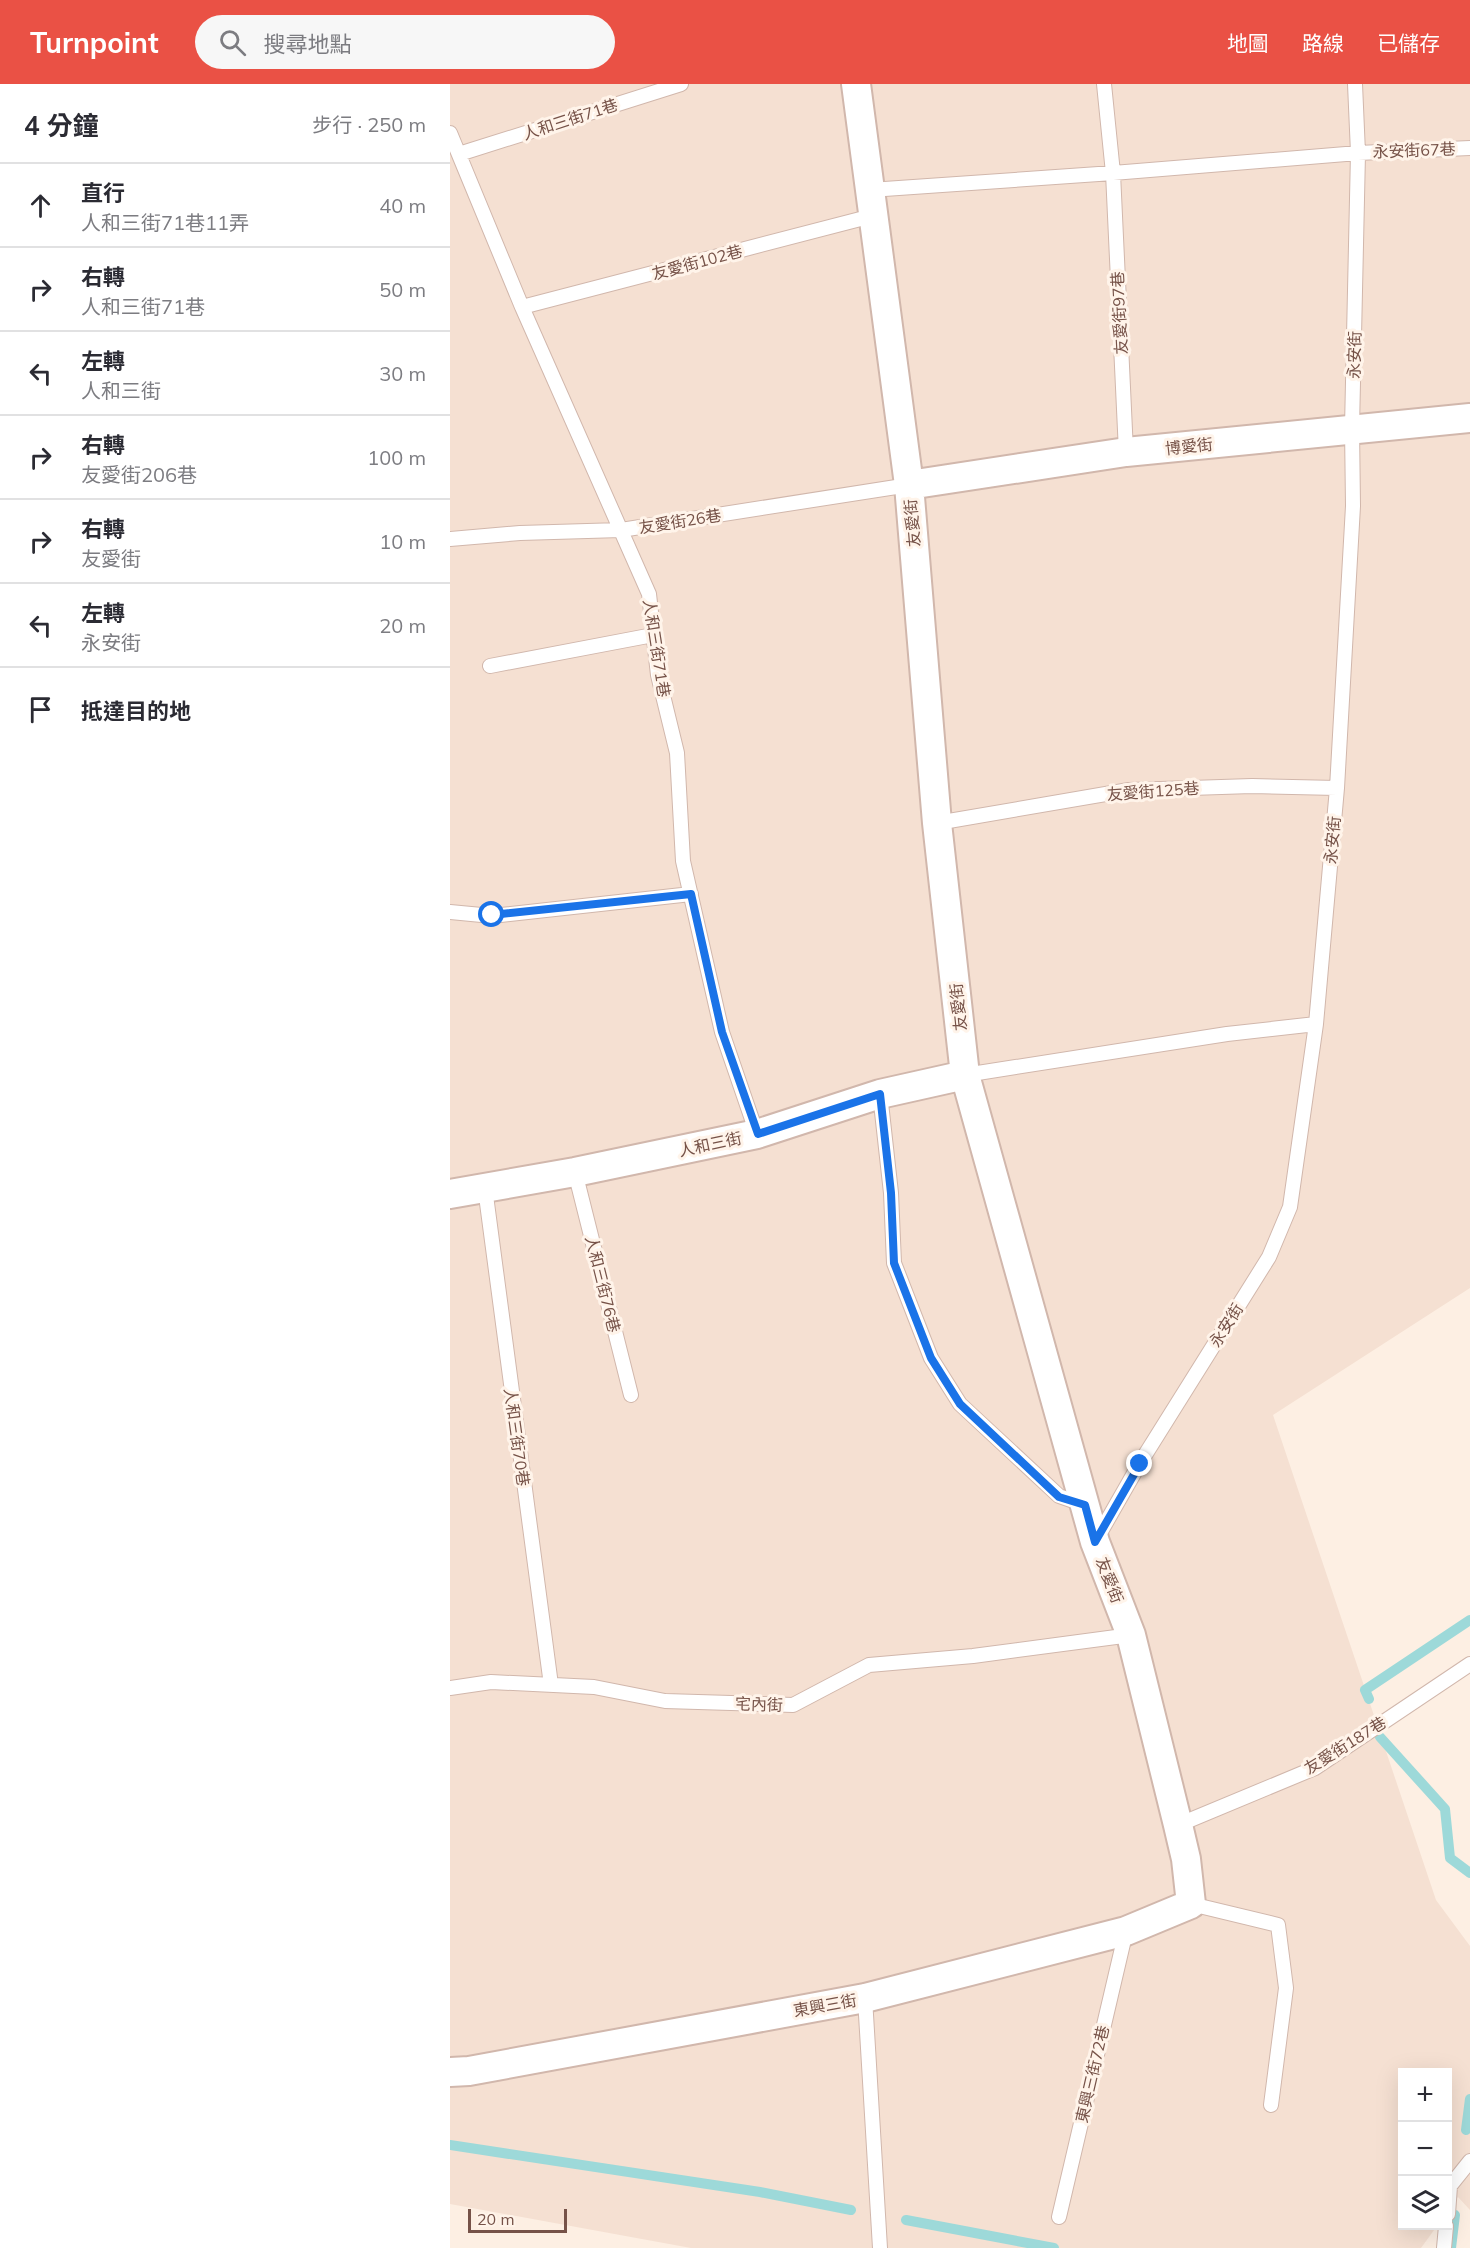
<!DOCTYPE html>
<html lang="zh-TW">
<meta charset="utf-8">
<style>
:root{--surface:#fff;--page:#f7f7f7;--text:#2b2b33;--muted:#7c7c81;--line:#e1e1e2;--accent:#ea5145}
body{margin:0;font-family:Mulish,"Noto Sans TC",sans-serif;background:var(--page);color:var(--text)}
.controls{position:absolute;right:18px;bottom:18px;display:grid;overflow:hidden;border-radius:0px;box-shadow:0 6px 24px #0002}
.controls button{width:54px;height:54px;display:grid;place-items:center;padding:0;border:0;border-bottom:2px solid var(--line);background:var(--surface);color:var(--text);font:30px sans-serif}
.scale{position:absolute;left:18px;bottom:15px;width:99px;box-sizing:border-box;padding-left:6px;border:3px solid #765248;border-top:0;font-size:16px;line-height:21px;white-space:nowrap;color:#765248;-webkit-text-stroke:4px #fff4ea;paint-order:stroke}
.stop{position:absolute;width:18px;height:18px;margin:-14px;border:4px solid #1a73e8;border-radius:50%;background:#fff}
.stop.end{background:#1a73e8;border-color:#fff;box-shadow:0 2px 6px #0008}
.list{margin:0;padding:0;list-style:none}
h2{display:flex;justify-content:space-between;align-items:center;height:78px;margin:0;padding:0 24px;font-size:26px}
h2 small{font-size:20px;font-weight:400;color:var(--muted)}
.list li{display:grid;grid-template-columns:39px 1fr auto;gap:18px;align-items:center;box-sizing:border-box;height:84px;padding:0 24px;border-top:2px solid var(--line)}
.list b{display:block;font-size:22px;white-space:nowrap}
.list p{margin:0;font-size:20px;white-space:nowrap;color:var(--muted)}
.list em{font-size:20px;font-style:normal;color:var(--muted)}
.icon{flex:none;width:33px;height:33px;fill:none;stroke:currentColor;stroke-width:2;stroke-linecap:round;stroke-linejoin:round}
.map{position:relative;flex:none;width:1020px;height:2164px;overflow:hidden}
header{display:flex;align-items:center;gap:36px;box-sizing:border-box;height:84px;padding:0 30px;background:var(--accent);color:#fff}
header strong{font-size:28px}
nav{display:flex;gap:33px;margin-inline-start:auto;font-size:21px}
.search{width:420px;height:54px;background:var(--page);display:flex;align-items:center;gap:15px;box-sizing:border-box;padding:0 21px;border-radius:33px;color:var(--muted);font-size:22px}
main{display:flex}
aside{flex:1;background:var(--surface)}
.map>svg:first-child{display:block}
.residential{fill:#f5e0d2}
.lines{fill:none;stroke-linecap:round;stroke-linejoin:round}
.stream{stroke:#9dd9d9;stroke-width:10}
.service-casing{stroke:#d1b7ac;stroke-width:16}
.minor-casing{stroke:#d1b7ac;stroke-width:32}
.service{stroke:#fff;stroke-width:14}
.minor{stroke:#fff;stroke-width:28}
.route{stroke:#1a73e8;stroke-width:8}
.labels{text-anchor:middle;stroke-width:6;stroke-linejoin:round;paint-order:stroke}
.street-label{font-size:16px;fill:#765248;stroke:#fff4ea}
</style>
<header>
<strong>Turnpoint</strong>
<div class="search"><svg class="icon" aria-label="search" viewBox="0 0 24 24"><circle cx="10" cy="10" r="6"/><path d="M15 15l6 6"/></svg>搜尋地點</div>
<nav><a>地圖</a><a>路線</a><a>已儲存</a></nav>
</header>
<main>
<aside>
<h2>4 分鐘<small>步行 · 250 m</small></h2>
<ul class="list">
<li><svg class="icon" aria-label="ahead" viewBox="0 0 24 24"><path d="M12 20V5M6 11l6-6 6 6"/></svg><div><b>直行</b><p>人和三街71巷11弄</p></div><em>40 m</em></li>
<li><svg class="icon" aria-label="right" viewBox="0 0 24 24"><path d="M7 20v-9h11M14 6l5 5-5 5"/></svg><div><b>右轉</b><p>人和三街71巷</p></div><em>50 m</em></li>
<li><svg class="icon" aria-label="left" viewBox="0 0 24 24"><path d="M17 20v-9H6M10 6l-5 5 5 5"/></svg><div><b>左轉</b><p>人和三街</p></div><em>30 m</em></li>
<li><svg class="icon" aria-label="right" viewBox="0 0 24 24"><path d="M7 20v-9h11M14 6l5 5-5 5"/></svg><div><b>右轉</b><p>友愛街206巷</p></div><em>100 m</em></li>
<li><svg class="icon" aria-label="right" viewBox="0 0 24 24"><path d="M7 20v-9h11M14 6l5 5-5 5"/></svg><div><b>右轉</b><p>友愛街</p></div><em>10 m</em></li>
<li><svg class="icon" aria-label="left" viewBox="0 0 24 24"><path d="M17 20v-9H6M10 6l-5 5 5 5"/></svg><div><b>左轉</b><p>永安街</p></div><em>20 m</em></li>
<li><svg class="icon" aria-label="arrive" viewBox="0 0 24 24"><path d="M6 21V4h12l-3 4 3 4H6"/></svg><div><b>抵達目的地</b></div></li>
</ul>
</aside>
<div class="map">
<svg width="1020" height="2164" viewBox="0 0 1020 2164">
<rect width="100%" height="100%" fill="#fdefe3"/>
<path class="residential" d="M 0,0 L 1020,0 L 1020,1204 L 823,1331 L 986,1816 L 1020,1862 L 1020,2126 L 1008,2113 L 998,2127 L 998,1988 L 952,1988 L 952,2142 L 987,2142 L 971,2164 L 241,2164 L 0,2120 Z"/>
<g class="lines">
<path class="stream" d="M 919,1615 L 915,1606 L 1020,1536
M 930,1653 L 995,1725 L 1000,1774 L 1020,1789
M 1016,2046 L 1020,2015
M 0,2061 L 310,2108 L 401,2126
M 456,2136 L 604,2164
M 1001,2164 L 1005,2131"/>
<defs>
<path id="service" d="M 654,0 L 663,89 L 676,368
M 0,49 L 72,223 L 199,510 L 208,591 L 227,669 L 233,777 L 272,948 L 307,1050
M 9,70 L 231,0
M 420,106 L 663,89 L 908,69 L 1020,64
M 72,223 L 422,132
M 0,455 L 70,449 L 171,446 L 459,401
M 40,582 L 203,551
M 487,739 L 679,706 L 802,702 L 887,704
M 0,828 L 42,832 L 241,810
M 515,991 L 777,950 L 866,940
M 430,1010 L 441,1109 L 444,1179 L 481,1274 L 510,1320 L 609,1412 L 635,1421
M 125,1088 L 181,1311
M 35,1104 L 101,1601
M 646,1456 L 690,1379 L 819,1173 L 840,1123 L 866,940 L 887,704 L 903,422 L 902,344 L 908,69 L 905,0
M 0,1604 L 41,1598 L 144,1603 L 215,1617 L 343,1621 L 419,1581 L 523,1572 L 681,1551
M 728,1741 L 865,1684 L 1020,1580
M 741,1820 L 828,1841 L 836,1904 L 821,2021
M 415,1914 L 430,2164
M 998,2130 L 1000,2102 L 1020,2077
M 609,2133 L 676,1847
M 994,2164 L 996,2142"/>
<path id="minor" d="M 459,401 L 676,368 L 1020,334
M 0,1110 L 125,1088 L 307,1050 L 430,1010 L 515,991
M 0,1988 L 19,1987 L 415,1914 L 676,1847 L 741,1820 L 736,1775 L 728,1741 L 681,1551 L 645,1458 L 515,991 L 487,739 L 459,401 L 406,0"/>
</defs>
<use href="#service" class="service-casing"/>
<use href="#minor" class="minor-casing"/>
<use href="#service" class="service"/>
<use href="#minor" class="minor"/>
</g>
<g class="lines">
<path class="route" d="M 42,831 L 241,810 L 272,948 L 308,1050 L 430,1010 L 441,1109 L 444,1179 L 481,1274 L 510,1320 L 609,1413 L 635,1421 L 645,1458 L 690,1380"/>
</g>
<g class="labels">
<g class="street-label">
<text transform="translate(120 35) rotate(-18)" y="6">人和三街71巷</text>
<text transform="translate(964 66) rotate(-2)" y="6">永安街67巷</text>
<text transform="translate(247 178) rotate(-15)" y="6">友愛街102巷</text>
<text transform="translate(669 229) rotate(-93)" y="6">友愛街97巷</text>
<text transform="translate(904 271) rotate(-89)" y="6">永安街</text>
<text transform="translate(739 362) rotate(-6)" y="6">博愛街</text>
<text transform="translate(230 437) rotate(-9)" y="6">友愛街26巷</text>
<text transform="translate(462 439) rotate(-95)" y="6">友愛街</text>
<text transform="translate(207 564) rotate(81)" y="6">人和三街71巷</text>
<text transform="translate(703 707) rotate(-4)" y="6">友愛街125巷</text>
<text transform="translate(882 756) rotate(-85)" y="6">永安街</text>
<text transform="translate(508 923) rotate(-96)" y="6">友愛街</text>
<text transform="translate(260 1060) rotate(-12)" y="6">人和三街</text>
<text transform="translate(153 1200) rotate(76)" y="6">人和三街76巷</text>
<text transform="translate(776 1241) rotate(-58)" y="6">永安街</text>
<text transform="translate(67 1353) rotate(82)" y="6">人和三街70巷</text>
<text transform="translate(660 1496) rotate(69)" y="6">友愛街</text>
<text transform="translate(309 1620) rotate(2)" y="6">宅內街</text>
<text transform="translate(895 1661) rotate(-32)" y="6">友愛街187巷</text>
<text transform="translate(375 1921) rotate(-10)" y="6">東興三街</text>
<text transform="translate(642 1990) rotate(-77)" y="6">東興三街72巷</text>
</g>
</g>
</svg>
<div class="controls">
<button>+</button>
<button>−</button>
<button><svg class="icon" aria-label="layers" viewBox="0 0 24 24"><path d="M12 4l9 5-9 5-9-5zM3 14l9 5 9-5"/></svg></button>
</div>
<div class="scale">20 m</div>
<div class="stop" style="left:42px;top:831px"></div>
<div class="stop end" style="left:690px;top:1380px"></div>
</div>
</main>
